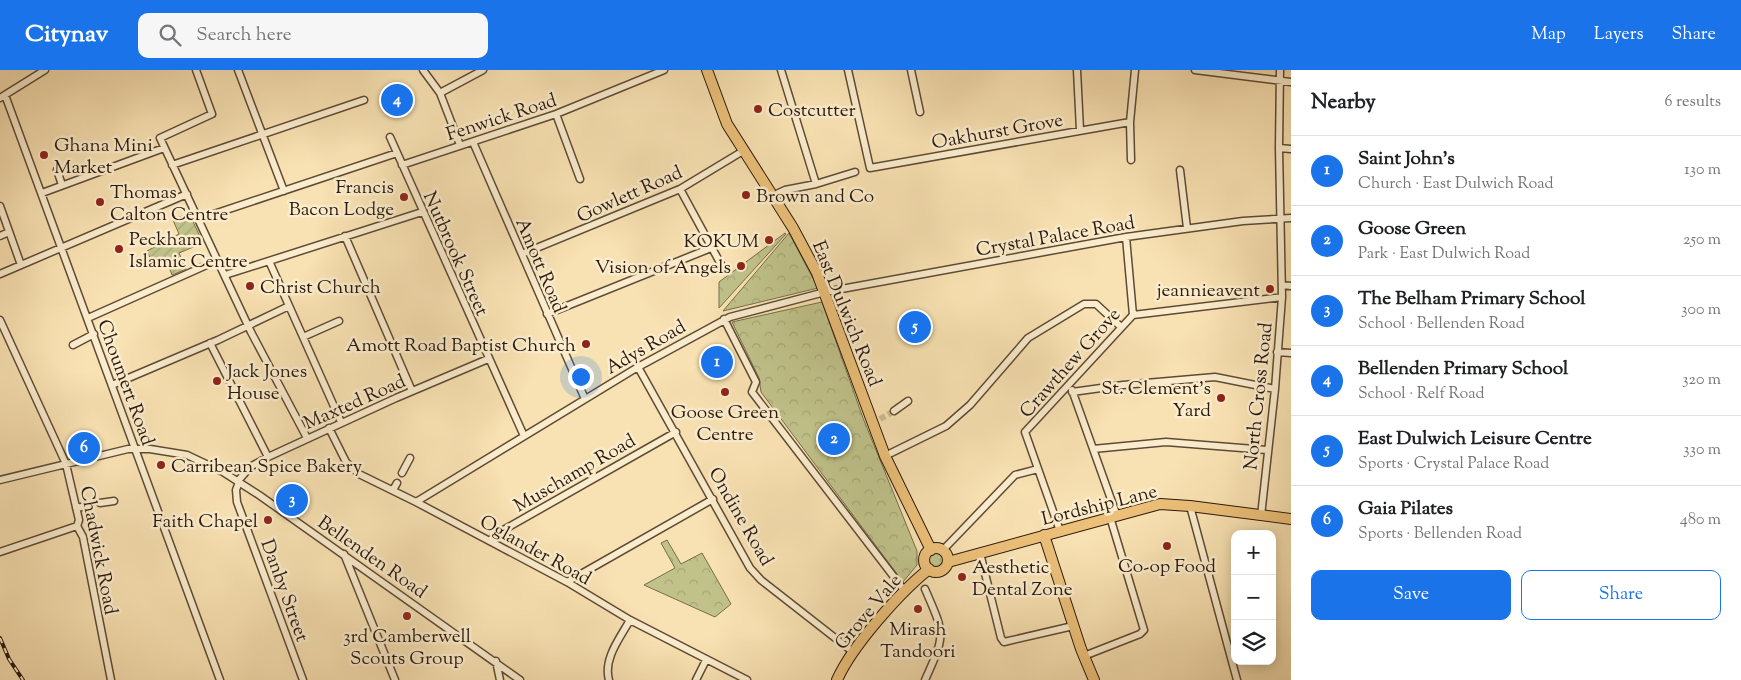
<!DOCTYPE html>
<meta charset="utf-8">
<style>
:root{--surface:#fff;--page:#f6f6f6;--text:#202124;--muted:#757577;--line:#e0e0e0;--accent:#1a73e8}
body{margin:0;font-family:"Sorts Mill Goudy",serif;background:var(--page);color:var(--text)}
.controls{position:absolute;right:15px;bottom:15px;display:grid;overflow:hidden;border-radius:10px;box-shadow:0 2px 12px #0003}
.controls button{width:45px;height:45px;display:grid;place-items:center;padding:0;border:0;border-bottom:1px solid var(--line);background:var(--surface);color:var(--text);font:25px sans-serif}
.you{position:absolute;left:580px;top:306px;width:18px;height:18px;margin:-12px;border:4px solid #fff;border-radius:50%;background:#1a73e8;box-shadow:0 0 0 8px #1a73e833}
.badge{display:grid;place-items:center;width:32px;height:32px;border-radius:50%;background:var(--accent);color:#fff;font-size:16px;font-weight:700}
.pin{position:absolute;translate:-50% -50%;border:2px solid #fff;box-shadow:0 1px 5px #0006}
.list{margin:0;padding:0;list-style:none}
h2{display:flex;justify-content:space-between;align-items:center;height:65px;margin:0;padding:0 20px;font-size:21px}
h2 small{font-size:16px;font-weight:400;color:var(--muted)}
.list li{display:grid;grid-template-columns:32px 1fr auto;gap:15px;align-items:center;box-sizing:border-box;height:70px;padding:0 20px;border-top:1px solid var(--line)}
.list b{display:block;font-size:19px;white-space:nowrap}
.list p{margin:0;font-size:16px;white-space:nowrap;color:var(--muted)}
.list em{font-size:16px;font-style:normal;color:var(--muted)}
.actions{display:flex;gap:10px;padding:15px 20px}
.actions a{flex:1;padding:11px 0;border:1px solid var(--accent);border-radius:10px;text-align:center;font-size:18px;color:var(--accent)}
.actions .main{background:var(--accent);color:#fff}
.icon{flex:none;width:28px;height:28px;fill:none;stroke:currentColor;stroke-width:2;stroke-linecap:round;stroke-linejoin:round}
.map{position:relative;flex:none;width:1291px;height:610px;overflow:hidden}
header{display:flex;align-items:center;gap:30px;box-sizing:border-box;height:70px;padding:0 25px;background:var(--accent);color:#fff}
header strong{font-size:24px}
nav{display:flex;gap:28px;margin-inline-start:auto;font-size:18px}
.search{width:350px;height:45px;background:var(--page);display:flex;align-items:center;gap:12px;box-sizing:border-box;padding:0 18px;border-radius:10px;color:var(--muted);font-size:19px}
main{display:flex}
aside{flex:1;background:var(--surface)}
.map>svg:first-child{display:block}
.park{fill:url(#park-crowns);stroke:#766e4a}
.garden{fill:url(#garden-furrows);stroke:#766e4a}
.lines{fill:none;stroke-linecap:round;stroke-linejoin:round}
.street-tunnel{stroke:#cfb991;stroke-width:6;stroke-dasharray:6 3;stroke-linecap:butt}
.street-casing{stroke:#5e4b35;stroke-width:9}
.primary-casing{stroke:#2b190b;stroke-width:12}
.street{stroke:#faeccd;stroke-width:6}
.primary{stroke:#ecc079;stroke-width:10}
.rail-casing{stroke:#2b190b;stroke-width:4}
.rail{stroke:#faeccd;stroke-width:2;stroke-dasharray:5.5;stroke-linecap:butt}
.poi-dot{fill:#8f2418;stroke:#faeccd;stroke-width:2}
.labels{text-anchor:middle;stroke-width:5;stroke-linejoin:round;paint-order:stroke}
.poi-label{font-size:19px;fill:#2b190b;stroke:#faeccd;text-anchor:start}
.street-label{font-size:19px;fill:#2b190b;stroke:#faeccd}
</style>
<header>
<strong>Citynav</strong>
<div class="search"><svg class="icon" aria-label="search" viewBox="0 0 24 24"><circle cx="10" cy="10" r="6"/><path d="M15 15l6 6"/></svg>Search here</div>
<nav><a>Map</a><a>Layers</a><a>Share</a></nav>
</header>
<main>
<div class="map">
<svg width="1291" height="610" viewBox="0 0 1291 610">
<defs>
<pattern id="park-crowns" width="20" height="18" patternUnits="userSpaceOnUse" patternTransform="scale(1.25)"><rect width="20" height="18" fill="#c0c28a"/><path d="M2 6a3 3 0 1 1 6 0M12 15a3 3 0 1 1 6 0" fill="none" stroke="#a5a676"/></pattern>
<pattern id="garden-furrows" width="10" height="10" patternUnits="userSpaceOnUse" patternTransform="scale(1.25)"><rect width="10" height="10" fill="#c0c28a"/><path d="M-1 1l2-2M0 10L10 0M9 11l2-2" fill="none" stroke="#a5a676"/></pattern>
</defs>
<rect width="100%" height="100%" fill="#f8e1b2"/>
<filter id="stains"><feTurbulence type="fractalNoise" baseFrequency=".004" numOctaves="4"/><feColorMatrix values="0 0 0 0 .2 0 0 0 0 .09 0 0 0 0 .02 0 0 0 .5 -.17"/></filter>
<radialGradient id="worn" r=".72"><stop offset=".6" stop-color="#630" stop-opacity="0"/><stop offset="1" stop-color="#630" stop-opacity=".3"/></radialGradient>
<path class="park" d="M 785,163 L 786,164 L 719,238 L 719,212 Z
M 789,163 L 818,218 L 723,241 Z
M 822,232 L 863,348 L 917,481 L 917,495 L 903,512 L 761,322 L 759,308 L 732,252 Z
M 667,470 L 681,494 L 702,483 L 731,534 L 715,547 L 644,515 L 675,498 L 661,473 Z
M928 490a8 8 0 1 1 16 0a8 8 0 1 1-16 0Z"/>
<path class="garden" d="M 189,143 L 203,173 L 179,183 L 186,199 L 172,205 L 166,189 L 153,194 L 147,181 L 179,164 L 173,150 Z"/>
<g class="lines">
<path class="street-tunnel" d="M 880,349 L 894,341"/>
<defs>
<path id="street" d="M 196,0 L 212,44 L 160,68 L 251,262 L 307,368
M 238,0 L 284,121
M 423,0 L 440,23 L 460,75
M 781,0 L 816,114
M 848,0 L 870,98 L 1130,52
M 911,0 L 920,42
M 1077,0 L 1080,60
M 1195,0 L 1291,12
M 440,23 L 483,0
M 5,25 L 220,610
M 0,28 L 45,0
M 556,44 L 580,109
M 390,67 L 524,366
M 473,72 L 585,329
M 1279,78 L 1291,79
M 1131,90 L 1130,52 L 1135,0
M 172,95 L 364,30
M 402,95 L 556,44 L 664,0
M 57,100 L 62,115
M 1180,100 L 1187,158
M 680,119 L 724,200
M 42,123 L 164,78
M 772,126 L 785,120 L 816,114 L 855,102
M 0,136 L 21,195
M 199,149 L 397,83
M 0,166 L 9,162
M 345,166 L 412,321
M 522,184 L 680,119 L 743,81
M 269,191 L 341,352
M 0,204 L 187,124
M 225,205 L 422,142
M 1282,215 L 1291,216
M 547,244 L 711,178
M 1133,245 L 1282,227
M 88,248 L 218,190
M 724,249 L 756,312 L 752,322 L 904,520
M 0,250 L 66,394 L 79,450 L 77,456 L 83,467 L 111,610
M 303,267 L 339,251
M 210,273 L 268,387
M 73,275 L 94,264
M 1277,282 L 1291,283
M 638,297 L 750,498 L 761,510 L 853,582
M 112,315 L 218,270 L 289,236
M 1072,320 L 1117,446
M 1072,322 L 1123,315 L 1215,307 L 1275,319
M 894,341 L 908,331
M 329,358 L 346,392 L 359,404 L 416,432 L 567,512 L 630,550 L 747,610
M 1093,379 L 1166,372 L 1267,380
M 885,386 L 946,356 L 970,335 L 1028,268 L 1084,234 L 1096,234 L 1121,257
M 402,403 L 410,388
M 0,410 L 128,379 L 150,379 L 187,385 L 223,402 L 259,425 L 520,610
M 238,411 L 250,397 L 268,387 L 396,328 L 488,289
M 239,412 L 236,420 L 237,432 L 303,610
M 393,420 L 397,413
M 416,432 L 638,297 L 730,247 L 825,222 L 1126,167 L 1243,151 L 1291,148
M 100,433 L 114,431
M 1190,436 L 1237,610
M 76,438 L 87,436
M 1261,446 L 1275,319 L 1282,227 L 1279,78 L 1280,0
M 1060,461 L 1025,362 L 1133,245 L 1126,167
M 490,471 L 498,463 L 676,362
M 943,480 L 1015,405 L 1038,399
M 0,482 L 77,456
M 980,483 L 1001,568 L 1004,572 L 1073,556
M 344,484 L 395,610
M 567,512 L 713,429
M 925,519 C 945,565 946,564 925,610
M 1084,586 L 1140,564 L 1144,560 L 1110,447
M 496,591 L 500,610
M 609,610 C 603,589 620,568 630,550
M 696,610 L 706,590"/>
<path id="primary" d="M 707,0 L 727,54 L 793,158 L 817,203 L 885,386 L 931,480
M 1044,465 L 1081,579 L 1094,610
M924 490a12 12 0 1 1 24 0a12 12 0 1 1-24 0Z
M 948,492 L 1160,434 L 1190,436 L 1291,449
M 837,610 C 852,576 900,522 929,499"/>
</defs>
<use href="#street" class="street-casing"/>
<use href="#primary" class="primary-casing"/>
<use href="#street" class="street"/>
<use href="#primary" class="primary"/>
<defs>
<path id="rail" d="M 0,568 L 9,589 L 23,610"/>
</defs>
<use href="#rail" class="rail-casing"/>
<use href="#rail" class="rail"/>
</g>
<g class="poi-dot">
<circle cx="758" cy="39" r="5"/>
<circle cx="44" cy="85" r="5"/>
<circle cx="746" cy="125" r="5"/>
<circle cx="404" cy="127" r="5"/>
<circle cx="100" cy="132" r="5"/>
<circle cx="769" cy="170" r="5"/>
<circle cx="119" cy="179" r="5"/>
<circle cx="741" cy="196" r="5"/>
<circle cx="250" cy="216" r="5"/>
<circle cx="1270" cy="219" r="5"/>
<circle cx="586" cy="274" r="5"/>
<circle cx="217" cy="311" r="5"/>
<circle cx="725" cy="322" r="5"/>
<circle cx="1221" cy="328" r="5"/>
<circle cx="161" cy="395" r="5"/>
<circle cx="268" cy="450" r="5"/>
<circle cx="1167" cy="476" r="5"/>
<circle cx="962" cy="507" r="5"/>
<circle cx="918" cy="539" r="5"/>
<circle cx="407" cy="546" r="5"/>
</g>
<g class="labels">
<g class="poi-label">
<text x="768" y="46">Costcutter</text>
<text x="54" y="81">Ghana Mini<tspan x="54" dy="22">Market</tspan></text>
<text x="394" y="123" text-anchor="end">Francis<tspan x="394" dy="22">Bacon Lodge</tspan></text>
<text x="110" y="128">Thomas<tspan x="110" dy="22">Calton Centre</tspan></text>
<text x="756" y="132">Brown and Co</text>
<text x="129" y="175">Peckham<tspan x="129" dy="22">Islamic Centre</tspan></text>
<text x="759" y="177" text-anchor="end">KOKUM</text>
<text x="731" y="203" text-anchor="end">Vision of Angels</text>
<text x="260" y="223">Christ Church</text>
<text x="1260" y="226" text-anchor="end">jeannieavent</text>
<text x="576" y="281" text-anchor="end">Amott Road Baptist Church</text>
<text x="227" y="307">Jack Jones<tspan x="227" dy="22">House</tspan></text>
<text x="1211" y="324" text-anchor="end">St. Clement's<tspan x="1211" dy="22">Yard</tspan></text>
<text x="725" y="348" text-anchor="middle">Goose Green<tspan x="725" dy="22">Centre</tspan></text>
<text x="171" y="402">Carribean Spice Bakery</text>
<text x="258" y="457" text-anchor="end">Faith Chapel</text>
<text x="1167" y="502" text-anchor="middle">Co-op Food</text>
<text x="972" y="503">Aesthetic<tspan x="972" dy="22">Dental Zone</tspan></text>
<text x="918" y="565" text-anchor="middle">Mirash<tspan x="918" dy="22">Tandoori</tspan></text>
<text x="407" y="572" text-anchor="middle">3rd Camberwell<tspan x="407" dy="22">Scouts Group</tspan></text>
</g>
<g class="street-label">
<text transform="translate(501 46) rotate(-18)" y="7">Fenwick Road</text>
<text transform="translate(997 60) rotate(-10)" y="7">Oakhurst Grove</text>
<text transform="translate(629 123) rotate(-24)" y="7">Gowlett Road</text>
<text transform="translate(1055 165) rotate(-10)" y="7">Crystal Palace Road</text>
<text transform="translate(457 183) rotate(66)" y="7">Nutbrook Street</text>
<text transform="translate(542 195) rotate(67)" y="7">Amott Road</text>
<text transform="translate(848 243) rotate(68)" y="7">East Dulwich Road</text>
<text transform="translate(645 276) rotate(-30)" y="7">Adys Road</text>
<text transform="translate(1069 292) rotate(-48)" y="7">Crawthew Grove</text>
<text transform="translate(127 312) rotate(70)" y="7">Choumert Road</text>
<text transform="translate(1257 326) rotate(-84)" y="7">North Cross Road</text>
<text transform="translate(354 331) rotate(-24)" y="7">Maxted Road</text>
<text transform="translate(574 402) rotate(-30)" y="7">Muschamp Road</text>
<text transform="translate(1099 434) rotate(-14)" y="7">Lordship Lane</text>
<text transform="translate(742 446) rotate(60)" y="7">Ondine Road</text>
<text transform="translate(536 479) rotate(29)" y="7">Oglander Road</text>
<text transform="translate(100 480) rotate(79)" y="7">Chadwick Road</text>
<text transform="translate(373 486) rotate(35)" y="7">Bellenden Road</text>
<text transform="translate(286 520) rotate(70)" y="7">Danby Street</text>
<text transform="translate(867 541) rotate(-50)" y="7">Grove Vale</text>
</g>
</g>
<rect width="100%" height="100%" filter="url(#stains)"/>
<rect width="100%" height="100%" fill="url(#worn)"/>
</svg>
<div class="controls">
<button>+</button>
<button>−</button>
<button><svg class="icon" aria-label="layers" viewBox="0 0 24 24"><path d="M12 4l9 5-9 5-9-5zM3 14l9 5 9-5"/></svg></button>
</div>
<div class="you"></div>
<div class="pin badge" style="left:717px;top:292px">1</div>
<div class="pin badge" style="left:834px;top:369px">2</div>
<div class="pin badge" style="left:292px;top:430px">3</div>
<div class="pin badge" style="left:397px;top:30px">4</div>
<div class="pin badge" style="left:915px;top:257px">5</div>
<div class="pin badge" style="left:84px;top:378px">6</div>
</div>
<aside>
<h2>Nearby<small>6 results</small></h2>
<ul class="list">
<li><span class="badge">1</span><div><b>Saint John's</b><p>Church · East Dulwich Road</p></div><em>130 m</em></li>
<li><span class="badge">2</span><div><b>Goose Green</b><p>Park · East Dulwich Road</p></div><em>250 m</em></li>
<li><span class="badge">3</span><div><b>The Belham Primary School</b><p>School · Bellenden Road</p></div><em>300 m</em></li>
<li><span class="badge">4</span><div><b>Bellenden Primary School</b><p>School · Relf Road</p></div><em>320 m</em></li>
<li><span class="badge">5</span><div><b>East Dulwich Leisure Centre</b><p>Sports · Crystal Palace Road</p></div><em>330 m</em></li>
<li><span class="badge">6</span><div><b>Gaia Pilates</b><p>Sports · Bellenden Road</p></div><em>480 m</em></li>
</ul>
<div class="actions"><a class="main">Save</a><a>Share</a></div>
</aside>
</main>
